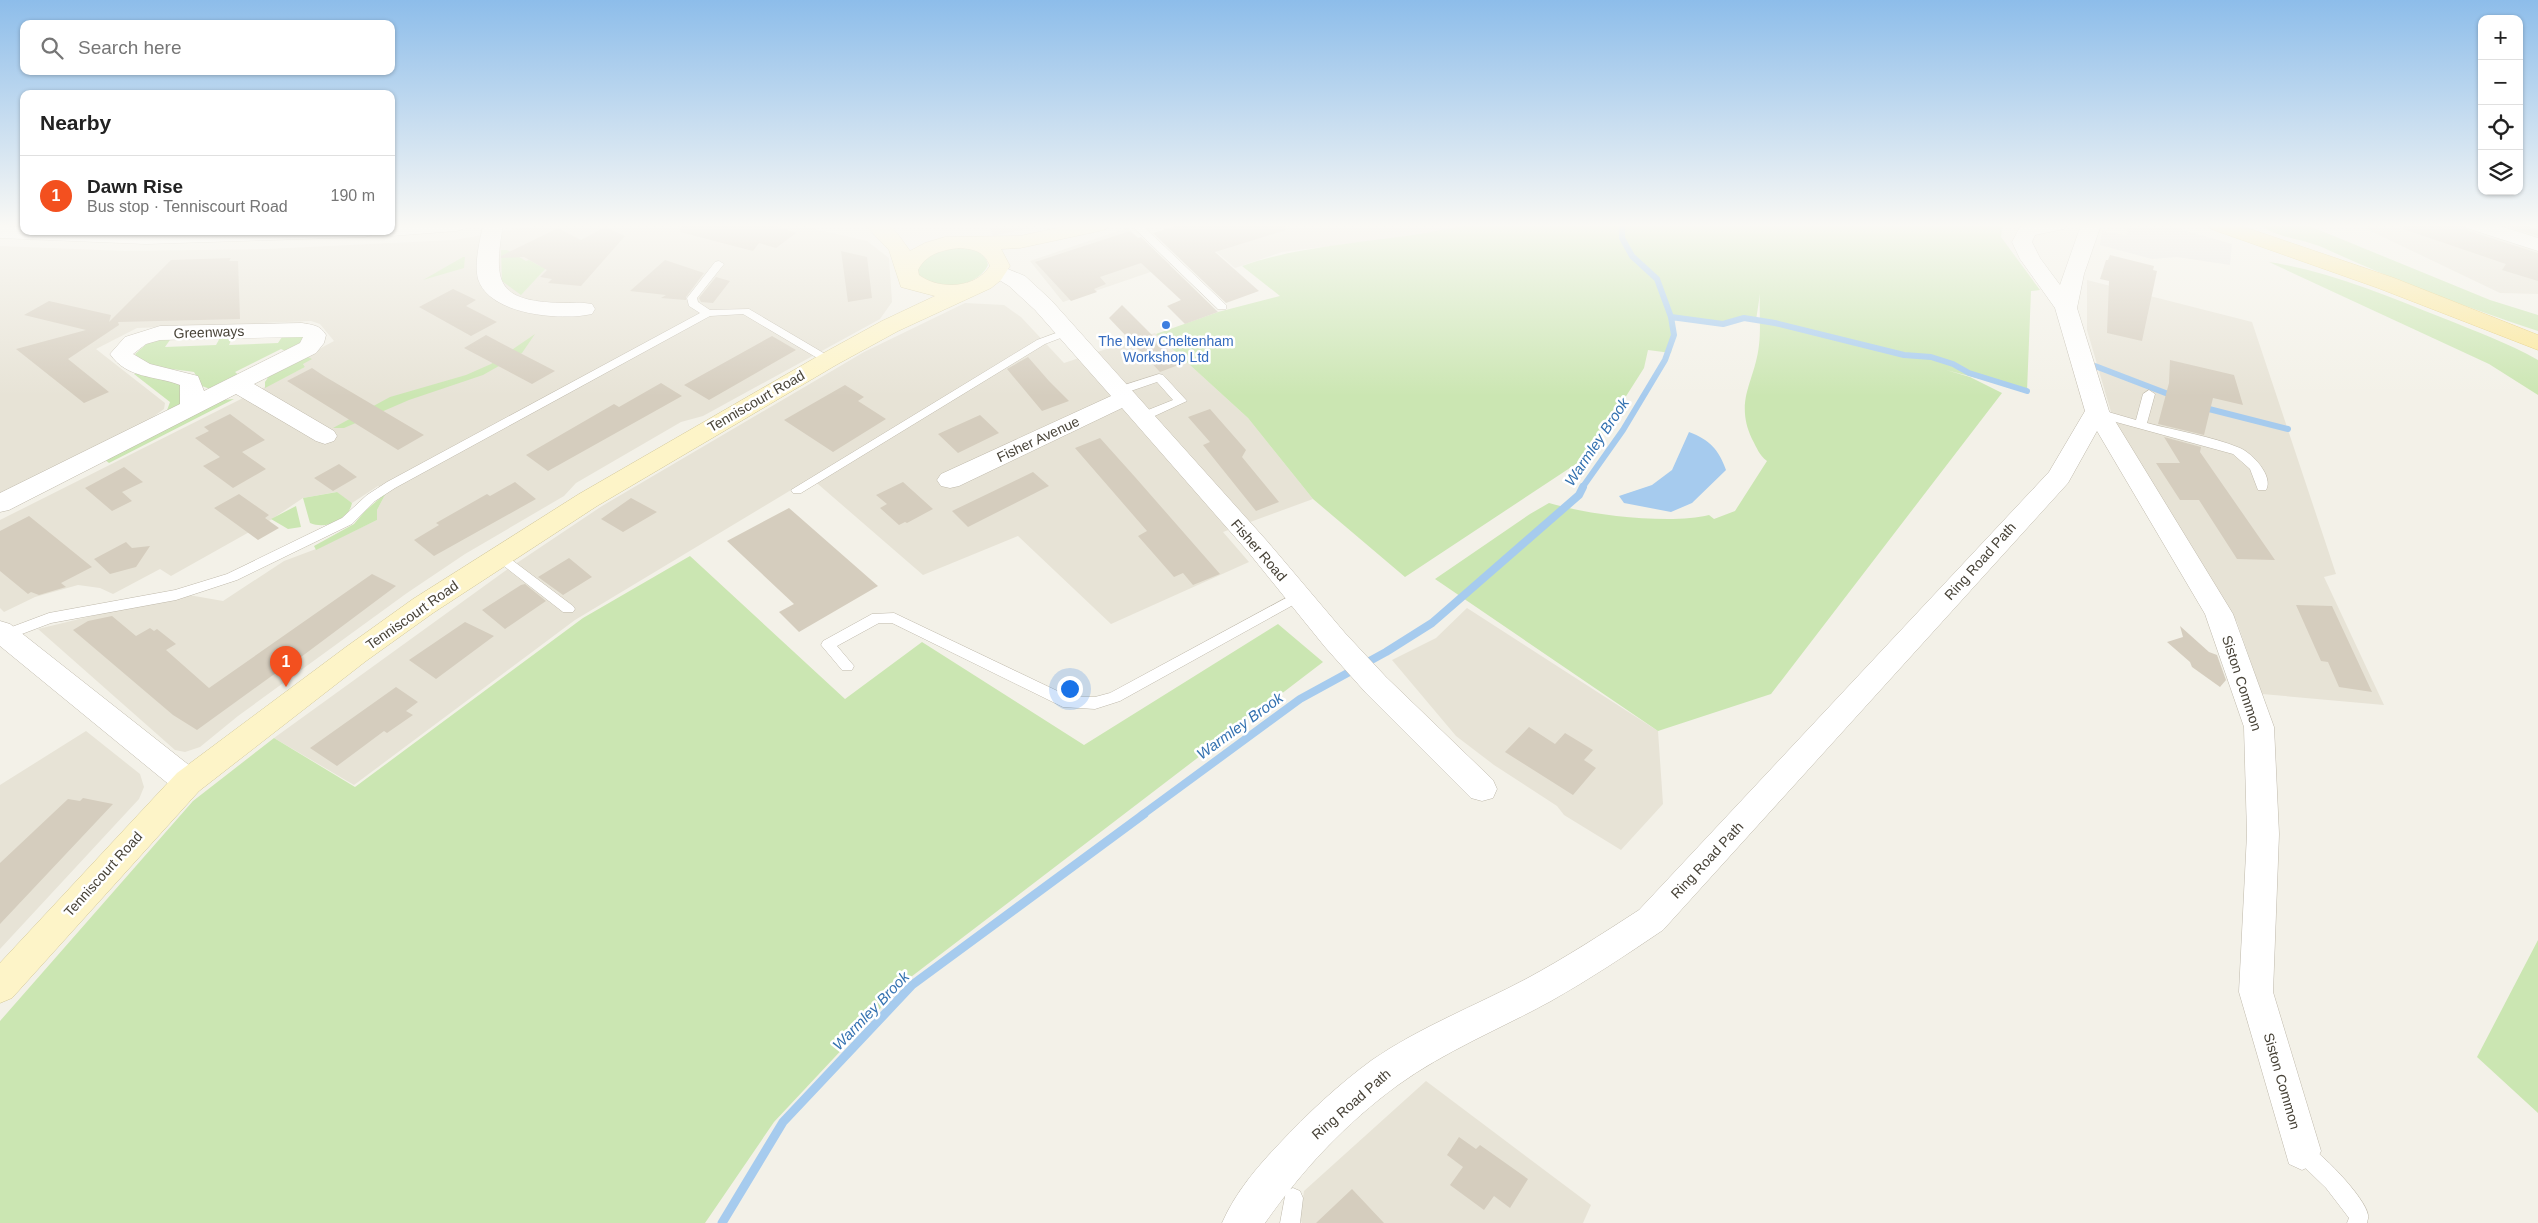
<!DOCTYPE html>
<meta charset="utf-8">
<style>
:root{--surface:#fff;--page:#f2f2f2;--text:#222;--muted:#767676;--line:#e0e0e0;--accent:#f3501f}
body{margin:0;font-family:Helvetica,sans-serif;background:var(--page);color:var(--text)}
.controls{position:absolute;right:15px;top:15px;display:grid;overflow:hidden;border-radius:10px;box-shadow:0 1px 4px #0004}
.controls button{width:45px;height:45px;display:grid;place-items:center;padding:0;border:0;border-bottom:1px solid var(--line);background:var(--surface);color:var(--text);font:25px sans-serif}
.you{position:absolute;left:1069px;top:688px;width:18px;height:18px;margin:-12px;border:4px solid #fff;border-radius:50%;background:#1a73e8;box-shadow:0 0 0 8px #1a73e833}
.badge{display:grid;place-items:center;width:32px;height:32px;border-radius:50%;background:var(--accent);color:#fff;font-size:16px;font-weight:700}
.pin{position:absolute;translate:-50% -41px;filter:drop-shadow(0 1px 2px #0008)}
.pin::after{content:'';position:absolute;top:26px;width:18px;height:15px;background:inherit;clip-path:polygon(0 0,100% 0,50% 100%)}
.list{margin:0;padding:0;list-style:none}
h2{display:flex;justify-content:space-between;align-items:center;height:65px;margin:0;padding:0 20px;font-size:21px}
h2 small{font-size:16px;font-weight:400;color:var(--muted)}
.list li{display:grid;grid-template-columns:32px 1fr auto;gap:15px;align-items:center;box-sizing:border-box;height:80px;padding:0 20px;border-top:1px solid var(--line)}
.list b{display:block;font-size:19px;white-space:nowrap}
.list p{margin:0;font-size:16px;white-space:nowrap;color:var(--muted)}
.list em{font-size:16px;font-style:normal;color:var(--muted)}
.icon{flex:none;width:28px;height:28px;fill:none;stroke:currentColor;stroke-width:2;stroke-linecap:round;stroke-linejoin:round}
.map{position:relative;flex:none;width:2538px;height:1223px;overflow:hidden}
.search{position:absolute;background:var(--surface);box-shadow:0 1px 4px #0004;left:20px;top:20px;width:375px;height:55px;display:flex;align-items:center;gap:12px;box-sizing:border-box;padding:0 18px;border-radius:10px;color:var(--muted);font-size:19px}
.panel{position:absolute;background:var(--surface);box-shadow:0 1px 4px #0004;left:20px;top:90px;width:375px;height:145px;border-radius:10px}
.map>svg:first-child{display:block}
.residential{fill:#e7e3d6}
.green{fill:#cbe6b2}
.parking{fill:#e5e3df}
.water{fill:#a6cbee}
.lines{fill:none;stroke-linecap:round;stroke-linejoin:round}
.stream-far2{stroke:#a6cbee;stroke-width:6}
.stream-far1{stroke:#a6cbee;stroke-width:8}
.stream{stroke:#a6cbee;stroke-width:9}
.building{fill:#d5cdbe}
.lane-casing{stroke:#bfb9ab;stroke-width:1}
.street-casing{stroke:#bfb9ab;stroke-width:1}
.secondary-casing{stroke:#d2c799;stroke-width:1}
.primary-casing{stroke:#e0c669;stroke-width:1}
.lane{fill:#fff;fill-rule:evenodd}
.street{fill:#fff;fill-rule:evenodd}
.secondary{fill:#fdf4c8;fill-rule:evenodd}
.primary{fill:#fbe799;fill-rule:evenodd}
.shop-dot{fill:#3f7fe0;stroke:#fff;stroke-width:2}
.labels{text-anchor:middle;stroke-width:5;stroke-linejoin:round;paint-order:stroke}
.street-label{font-size:14px;fill:#474237;stroke:#fff}
.shop-label{font-size:14px;fill:#366cbe;stroke:#fff}
.water-label{font-size:15px;font-style:italic;fill:#3371b0;stroke:#fff}
</style>
<div class="map">
<svg width="2538" height="1223" viewBox="0 0 2538 1223">
<rect width="100%" height="100%" fill="#f3f1e8"/>
<path class="residential" d="M 539,225 L 809,225 L 815,229 L 867,241 L 889,258 L 892,302 L 880,319 L 703,416 L 681,422 L 576,483 L 564,496 L 465,554 L 407,593 L 238,716 L 200,747 L 185,752 L 175,750 L 38,629 L 183,594 L 223,601 L 284,561 L 316,549 L 377,520 L 377,510 L 386,493 L 378,486 L 352,503 L 336,492 L 303,498 L 269,521 L 171,576 L 160,569 L 113,594 L 100,588 L 78,585 L 35,597 L 4,612 L 0,608 L 0,520 L 305,367 L 303,364 L 306,356 L 334,341 L 320,324 L 311,321 L 137,328 L 96,349 L 165,403 L 164,409 L 146,422 L 0,493 L 0,246 L 125,251 L 267,249 L 454,240 Z
M 989,225 L 1044,225 L 993,236 Z
M 1186,225 L 1465,225 L 1428,234 L 1282,252 L 1235,268 Z
M 2358,225 L 2538,225 L 2538,294 L 2500,293 Z
M 1127,228 L 1171,265 L 1063,302 L 1030,261 Z
M 2087,280 L 2252,322 L 2336,574 L 2324,577 L 2384,705 L 2262,694 L 2237,622 L 2113,419 L 2087,330 Z
M 965,303 L 1004,305 L 1021,317 L 1064,363 L 1155,333 L 1248,418 L 1313,499 L 1223,532 L 1249,562 L 1111,624 L 1018,536 L 923,575 L 811,478 L 575,620 L 354,785 L 274,738 L 505,571 L 602,506 L 864,352 Z
M 1467,608 L 1658,731 L 1663,804 L 1621,850 L 1564,815 L 1557,806 L 1494,765 L 1456,736 L 1392,660 L 1436,638 Z
M 86,731 L 140,774 L 144,787 L 139,799 L 0,949 L 0,785 Z
M 1426,1081 L 1591,1205 L 1583,1223 L 1302,1223 L 1300,1219 L 1304,1191 Z"/>
<path class="green" d="M 1465,225 L 1619,225 L 1622,235 L 1623,225 L 1771,225 L 1776,237 L 1771,225 L 2006,225 L 2002,228 L 2001,237 L 2040,290 L 2031,291 L 2027,391 L 1946,370 L 1970,377 L 2002,393 L 1771,694 L 1658,731 L 1435,579 L 1530,514 L 1549,503 C 1588,515 1671,525 1709,515 L 1714,519 L 1735,511 L 1767,461 C 1759,455 1757,448 1752,439 C 1734,400 1755,382 1759,345 C 1761,328 1759,312 1760,294 L 1756,320 L 1743,318 L 1723,324 L 1671,317 L 1674,335 L 1671,353 L 1648,350 L 1644,368 L 1588,456 L 1405,577 L 1313,499 L 1248,418 L 1156,334 L 1218,312 L 1280,296 L 1242,266 C 1314,241 1391,243 1465,225 Z
M 2260,225 L 2307,225 L 2490,300 L 2538,315 L 2538,331 C 2465,307 2393,280 2324,248 C 2303,238 2279,239 2260,225 Z
M 958,247 C 970,249 985,250 988,265 C 981,281 957,288 940,286 C 933,285 924,279 918,276 L 917,266 L 935,251 Z
M 501,250 L 507,250 L 526,261 L 529,260 L 540,266 L 547,267 L 521,295 L 502,281 Z
M 463,257 L 465,257 L 464,268 L 423,280 Z
M 2269,262 C 2329,271 2387,296 2443,318 C 2475,331 2508,343 2538,360 L 2538,395 L 2489,364 Z
M 301,333 L 306,339 L 290,353 L 281,349 L 235,372 L 242,378 L 210,389 L 202,386 L 194,372 C 178,369 144,369 135,354 L 150,341 L 172,337 L 165,347 L 216,345 L 221,336 L 233,336 L 229,345 L 278,343 L 284,334 Z
M 535,334 L 522,353 L 483,375 L 409,400 L 344,428 L 333,428 L 390,397 L 466,375 L 491,364 Z
M 306,356 L 312,359 L 303,364 L 305,367 L 265,388 L 265,382 L 269,376 Z
M 139,372 L 183,382 L 184,401 L 165,416 L 170,402 L 134,374 Z
M 234,399 L 109,463 L 104,459 L 223,400 Z
M 337,492 L 352,503 C 349,520 326,530 310,523 L 303,498 Z
M 386,493 L 377,510 L 377,520 L 316,550 L 314,546 L 354,524 L 365,511 Z
M 296,506 L 301,527 L 288,529 L 271,519 Z
M 690,556 L 845,699 L 922,642 L 1084,745 L 1278,624 L 1323,662 L 907,980 L 774,1122 L 705,1223 L 0,1223 L 0,1021 L 193,801 L 274,738 L 355,787 L 583,618 Z
M 2538,940 L 2538,1113 L 2477,1057 Z"/>
<path class="parking" d="M 2128,225 L 2166,225 L 2232,244 L 2230,265 L 2177,257 L 2152,259 L 2100,245 L 2102,231 L 2126,235 Z"/>
<path class="water" d="M 1689,432 C 1710,440 1719,450 1726,470 L 1692,503 L 1671,512 L 1624,503 L 1619,496 L 1652,485 L 1672,470 Z"/>
<g class="lines">
<path class="stream-far2" d="M 1671,317 L 1723,324 L 1744,318 L 1775,323 L 1904,355 L 1931,357 L 1953,364 L 1969,373 L 2027,391
M 2095,366 L 2176,397
M 2201,407 L 2288,429
M 1582,488 L 1623,430 L 1665,360 L 1674,335 L 1671,317 L 1657,279 L 1632,256 L 1622,238 L 1622,225"/>
<path class="stream-far1" d="M 1142,815 L 1300,699 L 1386,652 L 1432,623 L 1579,495 L 1583,487"/>
<path class="stream" d="M 722,1223 L 783,1122 L 912,985 L 1144,814"/>
</g>
<path class="building" d="M 681,225 L 773,225 L 796,233 L 776,248 L 759,243 L 753,251 L 680,232 Z
M 1179,225 L 1285,225 L 1286,230 L 1215,252 L 1259,291 L 1226,303 L 1153,233 Z
M 2403,225 L 2465,225 L 2469,231 L 2538,253 L 2538,281 L 2502,270 L 2506,264 L 2403,229 Z
M 2503,225 L 2524,225 L 2538,230 L 2538,236 Z
M 605,227 L 625,236 L 581,286 L 548,283 L 552,279 L 540,277 L 547,270 L 524,257 L 501,258 L 501,256 L 558,228 L 581,240 Z
M 1130,231 L 1138,238 L 1141,237 L 1218,312 L 1185,324 L 1167,306 L 1181,300 L 1141,263 L 1100,277 L 1106,284 L 1094,289 L 1097,292 L 1071,301 L 1035,262 Z
M 841,251 L 867,257 L 872,298 L 848,302 Z
M 2110,255 L 2154,266 L 2153,270 L 2157,271 L 2142,341 L 2107,333 L 2109,281 L 2100,279 L 2106,260 L 2108,260 Z
M 231,258 L 229,261 L 238,261 L 240,319 L 118,322 L 119,325 L 68,359 L 109,392 L 84,403 L 16,349 L 86,330 L 24,315 L 49,301 L 111,315 L 109,322 L 171,260 Z
M 665,260 L 704,273 L 686,297 L 686,300 L 661,298 L 666,295 L 630,291 Z
M 716,277 L 730,281 L 713,303 L 701,302 L 699,298 Z
M 453,289 L 476,300 L 466,306 L 497,322 L 471,336 L 419,307 Z
M 1122,305 L 1181,364 L 1160,372 L 1109,318 Z
M 486,335 L 499,342 L 555,371 L 532,384 L 464,348 Z
M 772,336 L 796,350 L 709,400 L 684,385 Z
M 1028,357 L 1049,381 L 1069,401 L 1042,411 L 1007,369 Z
M 2170,360 L 2234,375 L 2243,405 L 2213,398 L 2204,435 L 2158,424 L 2169,383 Z
M 312,368 L 324,376 L 424,435 L 398,450 L 287,381 Z
M 661,383 L 682,396 L 548,471 L 526,455 L 614,404 L 619,407 Z
M 845,385 L 864,397 L 858,401 L 886,419 L 833,452 L 784,420 Z
M 1210,409 L 1246,450 L 1242,457 L 1279,502 L 1256,511 L 1203,445 L 1210,442 L 1188,417 Z
M 230,414 L 265,440 L 242,452 L 266,469 L 233,488 L 203,466 L 220,457 L 195,438 L 209,431 L 204,427 Z
M 980,415 L 999,433 L 958,453 L 938,434 Z
M 2164,437 L 2201,447 L 2200,452 L 2275,560 L 2237,559 L 2199,500 L 2180,500 L 2156,463 L 2180,463 Z
M 1100,438 L 1135,477 L 1220,574 L 1193,585 L 1183,573 L 1174,577 L 1160,561 L 1138,536 L 1147,531 L 1075,448 Z
M 339,464 L 357,477 L 333,491 L 314,478 Z
M 124,467 L 143,482 L 122,492 L 132,501 L 112,511 L 85,488 Z
M 1033,472 L 1049,486 L 968,527 L 952,511 Z
M 515,482 L 536,499 L 434,556 L 414,540 L 439,525 L 436,523 L 487,494 L 490,496 Z
M 903,482 L 933,509 L 907,523 L 905,522 L 899,525 L 880,508 L 887,504 L 876,495 Z
M 239,494 L 269,515 L 265,518 L 279,528 L 258,540 L 214,508 Z
M 631,498 L 657,512 L 623,532 L 601,519 Z
M 789,508 L 878,586 L 799,632 L 779,612 L 794,604 L 727,541 Z
M 29,516 L 92,567 L 61,583 L 66,587 L 39,595 L 31,592 L 28,594 L 0,571 L 0,531 Z
M 126,542 L 132,548 L 150,546 L 136,567 L 110,574 L 94,559 Z
M 569,558 L 592,577 L 563,595 L 538,577 Z
M 372,574 L 396,586 L 293,663 L 291,662 L 197,730 L 173,715 L 73,630 L 88,621 L 112,616 L 136,636 L 150,628 L 154,631 L 157,629 L 176,644 L 166,650 L 209,688 Z
M 525,584 L 546,601 L 505,629 L 482,610 L 521,585 Z
M 2296,605 L 2332,606 L 2372,692 L 2339,687 L 2328,662 L 2321,661 Z
M 465,622 L 494,636 L 436,679 L 409,660 Z
M 2180,626 L 2209,652 L 2217,655 L 2226,680 L 2220,687 L 2192,667 L 2190,662 L 2167,642 L 2183,637 Z
M 396,687 L 418,702 L 406,711 L 413,715 L 387,733 L 384,731 L 337,766 L 310,748 Z
M 1529,727 L 1555,744 L 1565,733 L 1593,750 L 1584,760 L 1596,768 L 1573,795 L 1505,752 Z
M 83,798 L 113,804 L 0,924 L 0,863 L 68,799 L 80,801 Z
M 1459,1137 L 1476,1149 L 1480,1145 L 1528,1179 L 1510,1208 L 1494,1196 L 1484,1210 L 1450,1185 L 1463,1167 L 1447,1155 Z
M 1352,1189 L 1384,1223 L 1316,1223 Z"/>
<g class="lines">
<defs>
<path id="lane" d="M 1131,225 L 1142,225 L 1226,305 L 1226,309 L 1218,309 Z
M 719,261 L 724,264 L 697,298 L 698,302 L 710,310 L 749,309 L 832,358 L 832,362 L 824,362 L 743,314 L 710,316 L 395,488 L 375,501 L 352,524 L 237,580 L 176,600 L 51,623 L 6,640 L 0,637 L 1,631 L 49,613 L 175,590 L 227,574 L 342,518 L 367,495 L 387,482 L 700,313 L 689,306 L 687,298 L 715,262 Z
M 1067,329 L 1073,332 L 1071,334 L 1045,344 L 801,493 L 793,493 L 791,490 L 1037,340 Z
M 1159,374 L 1163,375 L 1187,401 L 1146,420 L 1138,420 L 1136,417 L 1138,414 L 1173,400 L 1157,382 L 1119,395 L 1113,391 L 1115,388 Z
M 2149,390 L 2155,394 L 2147,423 C 2177,431 2211,436 2240,448 C 2252,453 2274,476 2266,490 L 2258,490 L 2250,469 L 2233,454 L 2094,416 L 2092,413 L 2098,409 L 2136,420 L 2143,394 Z
M 500,551 L 573,606 L 575,609 L 573,612 L 563,612 L 495,559 L 493,556 L 495,553 Z
M 1299,591 L 1304,593 L 1306,596 L 1304,599 L 1120,701 L 1095,709 L 1063,707 L 892,623 L 879,623 L 837,646 L 854,666 L 852,670 L 842,670 L 821,645 L 823,641 L 872,614 L 894,613 L 1070,697 L 1095,697 L 1110,693 Z
M 2302,1142 C 2318,1148 2366,1198 2368,1215 C 2369,1217 2367,1221 2367,1223 L 2347,1223 L 2349,1218 L 2326,1188 L 2295,1158 L 2293,1151 L 2295,1144 Z
M 1293,1188 L 1300,1191 L 1303,1198 L 1300,1223 L 1280,1223 L 1286,1191 Z"/>
<path id="street" d="M 391,225 L 466,225 L 463,229 L 456,231 L 391,236 L 384,234 L 382,231 L 391,231 Z
M 483,225 L 503,225 C 493,283 497,301 561,303 C 571,303 582,302 592,304 L 595,309 L 592,314 C 561,321 489,315 478,279 C 474,262 480,241 483,225 Z
M 2027,225 L 2067,225 L 2064,229 L 2035,235 L 2032,242 L 2040,258 L 2060,285 L 2081,225 L 2101,225 L 2084,274 L 2077,308 L 2109,411 L 2233,614 L 2274,727 L 2279,834 L 2273,992 L 2321,1151 L 2315,1164 L 2302,1170 L 2289,1164 L 2239,992 L 2247,834 L 2244,727 L 2205,614 L 2097,431 L 2068,483 L 1663,930 C 1626,955 1590,979 1551,1001 C 1500,1029 1445,1051 1398,1085 C 1346,1123 1302,1170 1265,1223 L 1222,1223 C 1235,1193 1257,1167 1279,1144 C 1308,1113 1338,1085 1372,1060 C 1420,1027 1475,1006 1526,979 C 1565,958 1602,934 1639,910 L 2049,472 L 2085,411 L 2055,308 L 2020,259 L 2012,242 L 2020,227 Z
M 2467,225 L 2497,225 L 2538,238 L 2538,251 L 2470,229 Z
M 0,226 L 24,227 L 24,231 L 375,231 L 372,235 L 365,237 L 146,244 L 0,238 Z
M 998,265 L 1025,276 L 1051,300 L 1267,541 L 1345,633 L 1386,677 L 1493,780 L 1497,789 L 1493,798 L 1482,801 L 1471,798 L 1366,693 L 1325,647 L 1249,553 L 1122,408 L 959,486 L 950,488 L 941,486 L 937,480 L 941,474 L 1111,396 L 1035,310 L 1009,286 L 991,275 L 987,271 L 991,267 Z
M 302,323 C 313,325 320,325 326,335 L 324,343 L 316,353 L 254,384 L 334,431 L 337,436 L 334,441 L 325,444 L 316,441 L 236,394 L 9,510 L 0,512 L 0,493 L 180,404 L 180,385 C 154,375 127,379 110,354 L 125,337 L 160,326 ZM 303,337 L 300,343 L 204,391 L 198,376 L 150,364 L 133,354 L 146,344 L 160,340 Z
M 0,621 L 10,624 L 199,773 L 203,782 L 199,791 L 188,794 L 177,791 L 0,646 Z"/>
<path id="secondary" d="M 868,225 L 887,225 L 897,233 L 910,251 L 925,243 L 945,237 L 1020,236 L 1071,225 L 1109,225 L 1106,229 L 1099,231 L 1020,248 L 1001,249 L 1010,266 L 1001,280 L 991,288 L 898,331 L 836,365 L 597,506 L 433,613 L 366,661 L 199,791 L 12,998 L 0,1003 L 0,963 L 177,773 L 346,647 L 413,599 L 579,494 L 820,355 L 882,321 L 935,296 L 901,287 L 889,250 L 867,227 ZM 959,248 C 974,249 984,251 990,266 C 975,289 939,290 919,275 L 918,270 C 926,254 942,250 959,248 Z"/>
<path id="primary" d="M 2208,225 L 2238,225 L 2394,278 L 2538,335 L 2538,350 L 2378,288 L 2211,229 Z"/>
</defs>
<use href="#lane" class="lane-casing"/>
<use href="#street" class="street-casing"/>
<use href="#secondary" class="secondary-casing"/>
<use href="#primary" class="primary-casing"/>
<use href="#lane" class="lane"/>
<use href="#street" class="street"/>
<use href="#secondary" class="secondary"/>
<use href="#primary" class="primary"/>
</g>
<linearGradient id="sky" x2="0" y2="1"><stop stop-color="#8dbdea"/><stop offset="0.57" stop-color="#faf9f5"/><stop offset="1" stop-color="#faf9f5" stop-opacity="0"/></linearGradient>
<rect width="2538" height="396" fill="url(#sky)"/>
<circle class="shop-dot" cx="1166" cy="325" r="5"/>
<g class="labels">
<g class="street-label">
<text transform="translate(209 332) rotate(-2)" y="5">Greenways</text>
<text transform="translate(756 401) rotate(-30)" y="5">Tenniscourt Road</text>
<text transform="translate(1038 439) rotate(-25)" y="5">Fisher Avenue</text>
<text transform="translate(1259 550) rotate(49)" y="5">Fisher Road</text>
<text transform="translate(1980 561) rotate(-48)" y="5">Ring Road Path</text>
<text transform="translate(412 615) rotate(-35)" y="5">Tenniscourt Road</text>
<text transform="translate(2242 683) rotate(72)" y="5">Siston Common</text>
<text transform="translate(1707 860) rotate(-47)" y="5">Ring Road Path</text>
<text transform="translate(103 874) rotate(-48)" y="5">Tenniscourt Road</text>
<text transform="translate(2282 1081) rotate(74)" y="5">Siston Common</text>
<text transform="translate(1351 1104) rotate(-41)" y="5">Ring Road Path</text>
</g>
<g class="shop-label">
<text x="1166" y="346">The New Cheltenham<tspan x="1166" dy="16">Workshop Ltd</tspan></text>
</g>
<g class="water-label">
<text transform="translate(1597 442) rotate(-56)" y="5">Warmley Brook</text>
<text transform="translate(1240 726) rotate(-36)" y="5">Warmley Brook</text>
<text transform="translate(871 1011) rotate(-46)" y="5">Warmley Brook</text>
</g>
</g>
</svg>
<div class="controls">
<button>+</button>
<button>−</button>
<button><svg class="icon" aria-label="locate" viewBox="0 0 24 24"><circle cx="12" cy="12" r="6"/><path d="M12 2v4M12 18v4M2 12h4M18 12h4"/></svg></button>
<button><svg class="icon" aria-label="layers" viewBox="0 0 24 24"><path d="M12 4l9 5-9 5-9-5zM3 14l9 5 9-5"/></svg></button>
</div>
<div class="you"></div>
<div class="pin badge" style="left:286px;top:687px">1</div>
<div class="search"><svg class="icon" aria-label="search" viewBox="0 0 24 24"><circle cx="10" cy="10" r="6"/><path d="M15 15l6 6"/></svg>Search here</div>
<section class="panel">
<h2>Nearby<small></small></h2>
<ul class="list">
<li><span class="badge">1</span><div><b>Dawn Rise</b><p>Bus stop · Tenniscourt Road</p></div><em>190 m</em></li>
</ul>
</section>
</div>
